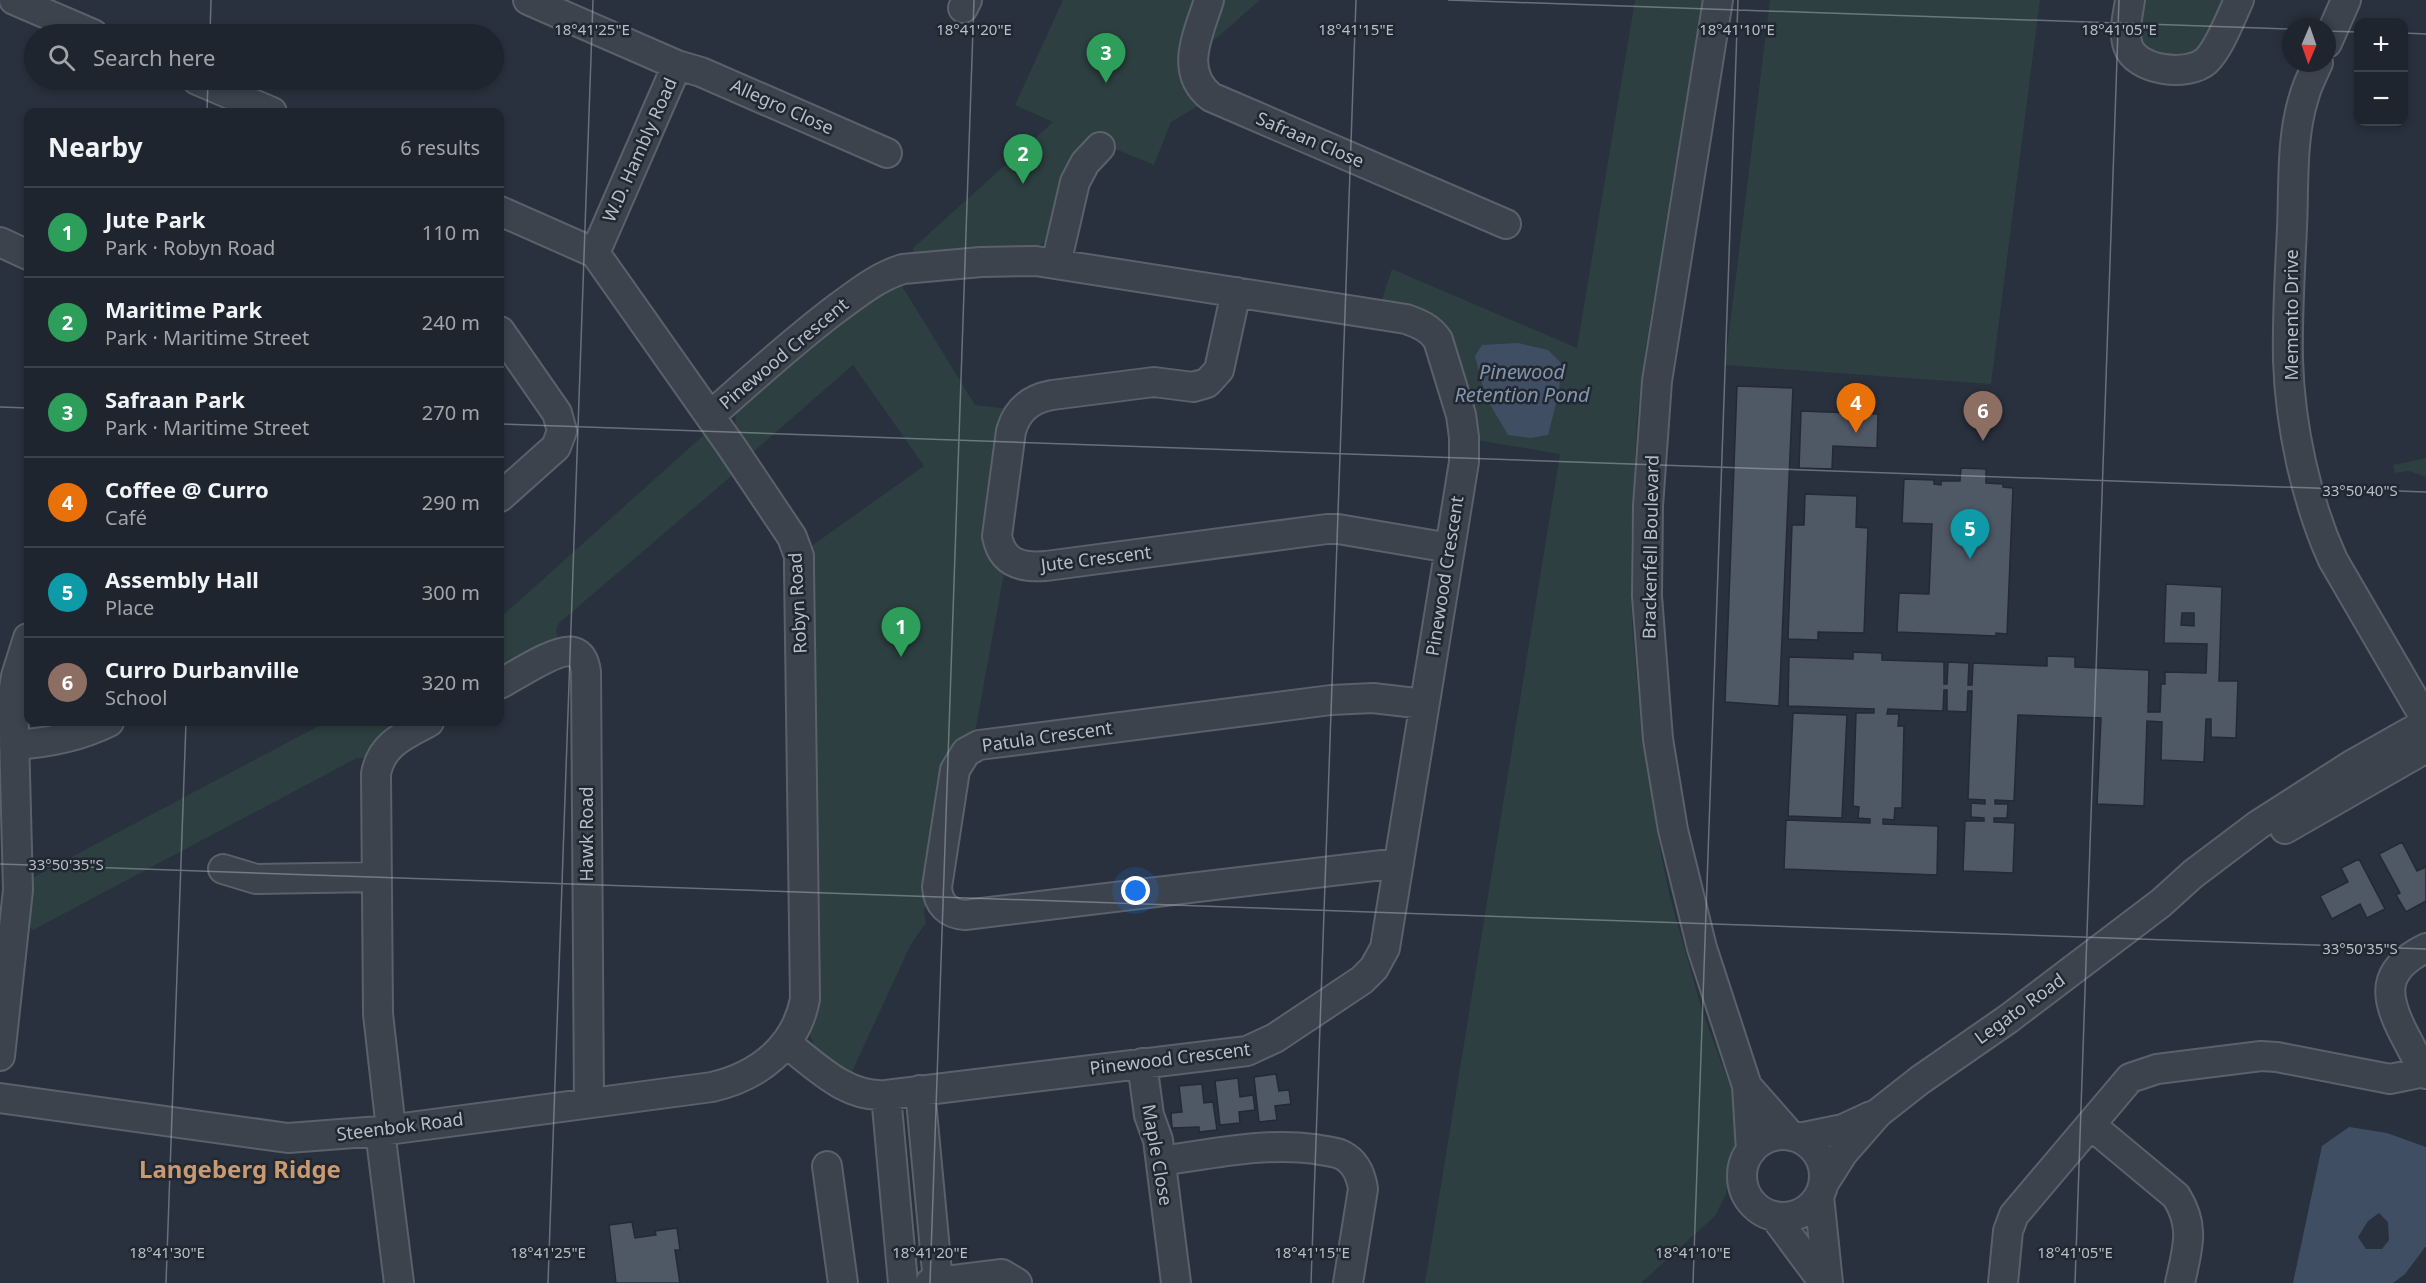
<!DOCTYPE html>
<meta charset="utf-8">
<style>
:root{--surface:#1e252e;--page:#262d36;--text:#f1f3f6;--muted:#a1a5aa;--line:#3c424a;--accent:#99b7ec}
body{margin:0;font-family:"Noto Sans",sans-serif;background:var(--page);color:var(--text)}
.controls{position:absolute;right:18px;top:18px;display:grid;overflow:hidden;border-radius:12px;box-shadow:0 3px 9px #0003}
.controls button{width:54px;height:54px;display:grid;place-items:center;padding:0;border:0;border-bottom:2px solid var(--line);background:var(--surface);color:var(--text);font:30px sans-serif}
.compass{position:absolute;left:2282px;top:18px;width:54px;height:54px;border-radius:50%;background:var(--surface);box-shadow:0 3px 9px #0003;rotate:182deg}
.you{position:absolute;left:1136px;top:891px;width:21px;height:21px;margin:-15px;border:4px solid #fff;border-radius:50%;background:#1a73e8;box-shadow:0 0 0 9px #1a73e833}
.badge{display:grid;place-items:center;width:39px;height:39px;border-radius:50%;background:var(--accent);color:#fff;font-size:20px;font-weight:700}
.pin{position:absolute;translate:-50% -50px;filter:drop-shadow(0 2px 3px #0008)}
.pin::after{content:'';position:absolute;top:32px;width:21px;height:18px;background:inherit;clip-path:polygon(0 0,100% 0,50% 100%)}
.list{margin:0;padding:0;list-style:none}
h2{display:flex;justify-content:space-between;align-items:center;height:78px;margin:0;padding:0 24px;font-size:26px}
h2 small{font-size:20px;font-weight:400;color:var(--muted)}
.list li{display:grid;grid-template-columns:39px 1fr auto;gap:18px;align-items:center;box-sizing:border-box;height:90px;padding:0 24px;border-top:2px solid var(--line)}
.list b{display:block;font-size:22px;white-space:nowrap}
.list p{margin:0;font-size:20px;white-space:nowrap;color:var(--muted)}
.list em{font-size:20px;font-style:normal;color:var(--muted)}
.icon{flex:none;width:33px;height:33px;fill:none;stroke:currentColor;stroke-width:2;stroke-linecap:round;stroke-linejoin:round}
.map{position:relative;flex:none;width:2426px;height:1283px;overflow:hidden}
.search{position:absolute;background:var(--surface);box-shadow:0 3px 9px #0003;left:24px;top:24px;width:480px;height:66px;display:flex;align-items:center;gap:15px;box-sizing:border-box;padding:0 21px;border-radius:33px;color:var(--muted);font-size:22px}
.panel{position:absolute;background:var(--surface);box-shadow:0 3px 9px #0003;left:24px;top:108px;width:480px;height:618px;border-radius:12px}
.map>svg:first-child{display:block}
.green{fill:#2d3f40}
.water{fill:#404e64;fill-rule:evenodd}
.building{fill:#4f5865;stroke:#232a34;stroke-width:1.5;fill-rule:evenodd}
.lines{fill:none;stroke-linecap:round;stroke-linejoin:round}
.minor-casing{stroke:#5a616b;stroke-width:32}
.minor{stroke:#3c434d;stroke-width:28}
.ticks{fill:none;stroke:#b8bec8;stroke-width:1.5;stroke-opacity:0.45}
.labels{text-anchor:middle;stroke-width:5;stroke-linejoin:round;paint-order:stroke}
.street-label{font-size:18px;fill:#b8bec8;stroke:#212832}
.water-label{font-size:20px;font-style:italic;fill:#8494ab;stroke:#212832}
.district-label{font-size:24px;font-weight:bold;fill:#c99972;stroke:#212832}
.ticks-label{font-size:15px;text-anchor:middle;fill:#b8bec8;stroke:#212832;stroke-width:5;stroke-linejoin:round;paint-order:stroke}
</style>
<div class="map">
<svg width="2426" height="1283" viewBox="0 0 2426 1283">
<rect width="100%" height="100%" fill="#28313d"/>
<path class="green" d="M 1063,0 L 1200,0 L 1201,100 L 1198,106 L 1171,122 L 1154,165 L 1094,140 L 1049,240 L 1035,248 L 913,256 L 913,248 L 1053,122 L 1015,105 Z
M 1218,0 L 1260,0 L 1203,50 Z
M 1635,0 L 1702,0 L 1645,352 L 1637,418 L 1631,541 L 1632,625 L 1640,717 L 1660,849 L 1670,897 L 1702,1010 L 1738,1108 L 1738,1137 L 1730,1163 L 1726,1194 L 1715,1216 L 1641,1283 L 1425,1283 L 1560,454 L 1476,440 L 1452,345 L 1380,305 L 1392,269 L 1577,348 Z
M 1770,0 L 2040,0 L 1991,384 L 1725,365 Z
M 2140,0 L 2227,0 L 2202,49 L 2186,58 L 2144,53 L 2137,30 Z
M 899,281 L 975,405 L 1009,409 L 1005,568 L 975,733 L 947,763 L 924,913 L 926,923 L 911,944 L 850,1076 L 816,1050 L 810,1036 L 810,547 L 924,466 L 853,365 L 752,453 C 741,437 730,426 738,406 L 807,343 Z
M 707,432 L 736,472 L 559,623 L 556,630 L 558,638 L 500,670 L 500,618 Z
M 2426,458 L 2426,477 L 2409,471 L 2395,473 L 2393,465 Z
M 326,722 L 407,722 L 370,758 L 357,758 L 33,930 L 26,924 L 30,879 Z"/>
<path class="water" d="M 1518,343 L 1548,350 L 1561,363 L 1559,392 L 1548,435 L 1531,438 L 1508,435 L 1485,396 L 1475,356 L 1482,345 Z
M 2349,1127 L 2387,1133 L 2426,1147 L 2426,1246 L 2405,1274 L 2393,1283 L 2293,1283 L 2322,1146 ZM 2379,1213 L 2388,1222 L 2389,1240 L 2382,1249 L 2366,1249 L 2358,1237 L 2368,1221 Z"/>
<path class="building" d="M 1737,386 L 1793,388 L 1779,706 L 1725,702 Z
M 1801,411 L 1878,414 L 1877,448 L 1833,446 L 1832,469 L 1799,468 Z
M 1961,468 L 1986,469 L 1986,483 L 2003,484 L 2003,487 L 2013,488 L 2007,634 L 1996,633 L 1996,636 L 1897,632 L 1899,593 L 1929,594 L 1932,524 L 1902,523 L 1904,479 L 1934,480 L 1934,484 L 1941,485 L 1941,481 L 1960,481 Z
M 1805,494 L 1857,496 L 1856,527 L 1868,528 L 1864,633 L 1818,632 L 1818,640 L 1788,639 L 1792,525 L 1804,525 Z
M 2166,584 L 2222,587 L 2219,681 L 2238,681 L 2236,738 L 2211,737 L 2211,719 L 2206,719 L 2204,762 L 2161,760 L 2162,722 L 2147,721 L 2144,806 L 2097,804 L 2101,718 L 2018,715 L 2014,801 L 1995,800 L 1995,804 L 2008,804 L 2007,818 L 1994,818 L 1994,822 L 2015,823 L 2013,873 L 1963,871 L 1965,821 L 1984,821 L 1984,818 L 1971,817 L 1971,803 L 1985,804 L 1985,800 L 1968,799 L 1972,691 L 1968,691 L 1967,712 L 1947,711 L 1947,690 L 1944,690 L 1943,711 L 1888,709 L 1887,714 L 1899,714 L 1898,726 L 1904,726 L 1902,808 L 1895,808 L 1894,820 L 1883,819 L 1883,824 L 1938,826 L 1937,875 L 1784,869 L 1786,820 L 1870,823 L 1870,819 L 1858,818 L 1859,807 L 1853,806 L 1856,713 L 1874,713 L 1874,709 L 1788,706 L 1789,657 L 1853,659 L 1853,652 L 1882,653 L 1882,660 L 1944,662 L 1944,684 L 1947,684 L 1948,662 L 1969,663 L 1968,685 L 1972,685 L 1973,663 L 2047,666 L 2047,656 L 2075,657 L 2075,667 L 2149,670 L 2148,712 L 2160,712 L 2161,684 L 2165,684 L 2165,672 L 2206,673 L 2207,644 L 2164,643 ZM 2182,613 L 2194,613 L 2194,626 L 2181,625 Z
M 1793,713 L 1847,715 L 1842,818 L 1788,816 Z
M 2402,842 L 2417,871 L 2426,867 L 2426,901 L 2406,912 L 2396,895 L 2400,893 L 2379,854 Z
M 2359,859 L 2385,909 L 2367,918 L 2360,904 L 2332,919 L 2320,896 L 2348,882 L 2341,868 Z
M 1276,1074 L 1279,1091 L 1289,1090 L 1291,1104 L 1275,1106 L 1277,1120 L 1259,1122 L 1254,1077 Z
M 1238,1078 L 1240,1097 L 1253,1095 L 1255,1110 L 1239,1112 L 1240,1123 L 1220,1125 L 1215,1081 Z
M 1202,1084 L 1204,1103 L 1213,1102 L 1217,1130 L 1199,1132 L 1199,1127 L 1172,1128 L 1171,1113 L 1182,1112 L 1179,1086 Z
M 632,1222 L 635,1238 L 656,1235 L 655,1231 L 677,1228 L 680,1250 L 675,1250 L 680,1283 L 616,1283 L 609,1225 Z"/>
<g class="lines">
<defs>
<path id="minor" d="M 14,0 L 93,34
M 528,0 L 677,65 L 595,253
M 1209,0 C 1199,33 1178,71 1211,97 L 1506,224
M 1718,0 L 1657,381 L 1648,506 L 1647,596 L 1658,739 L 1673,830 L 1702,948 L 1747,1086 L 1751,1151
M 2130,0 C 2128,14 2123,32 2128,46 C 2136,71 2188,77 2206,61 C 2219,49 2231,17 2239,0
M 963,8 L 967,0
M 2327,43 L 2346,0
M 2318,63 C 2313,74 2307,85 2304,97 C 2291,138 2294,185 2292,228 C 2290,272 2287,316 2288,360 C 2290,426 2306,501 2333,560 L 2426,720
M 677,65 L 701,72 L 887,153
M 197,80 L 272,112
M 0,242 L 28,255
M 1056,264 L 1075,182 L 1085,163 L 1100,147
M 1236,292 L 1219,370 L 1207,383 L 1193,387 L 1154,382 L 1052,395 C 1030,399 1017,410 1011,431 L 997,536 C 1002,563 1021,568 1046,566 L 1327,529 L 1338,529 L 1450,548
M 500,331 L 557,413 L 562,431 L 556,447 L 500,497
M 710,416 C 752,379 792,342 836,309 C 858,293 877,277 903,269 L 981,262 L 1036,261 L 1406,319 C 1420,324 1430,328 1438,340 L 1461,415 L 1464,437 L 1464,462 L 1385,948 L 1374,968 L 1362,980 L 1275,1038 L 1247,1051 L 886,1095 C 846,1098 816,1066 786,1043
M 500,684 C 515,676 558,647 574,652 C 583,655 585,664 586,672 L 589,1103
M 14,745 C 47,743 79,737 109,722
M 2285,829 L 2426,748
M 1399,863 L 965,915 C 948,914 938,904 937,887 L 955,770 L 966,752 L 979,745 L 1331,700 L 1373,698 L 1424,704
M 223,869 L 256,879 L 377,877
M 2426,948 C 2381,970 2384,996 2405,1036 C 2412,1049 2418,1062 2426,1074
M 0,1056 L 18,890 L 13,695 L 16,676 L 28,638
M 1142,1063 L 1149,1115 L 1158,1140 L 1176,1283
M 1747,1086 L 1791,1136
M 920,1090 L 938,1282
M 886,1095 L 903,1283
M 0,1098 L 288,1138 L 380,1131 L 712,1087 C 759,1076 796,1047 805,999 L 799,568 L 799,556 L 792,537 L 731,446 L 595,253 L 500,211
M 2092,1126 L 2176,1196 C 2196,1227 2187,1250 2180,1283
M 391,1129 L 378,1014 L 376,774 C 381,744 405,735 429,722
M 380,1131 L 399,1283
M1742 1176a41 41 0 1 1 82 0a41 41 0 1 1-82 0Z
M 1799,1138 L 1843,1129 L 1871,1116
M 1161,1161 C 1212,1154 1264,1142 1315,1149 C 1323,1151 1334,1151 1342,1155 C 1356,1162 1361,1175 1363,1189 L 1348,1283
M 827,1166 L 843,1283
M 1824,1183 L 1843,1153 L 1878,1113 L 1920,1080 L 2008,1019 L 2161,903 L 2193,874 L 2258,825 L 2350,766 L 2426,723
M 1819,1196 L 1828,1283
M 1775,1217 L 1824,1283
M 930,1283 L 1002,1274 L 1017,1283
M 2003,1283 L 2008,1231 L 2014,1215 L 2130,1078 L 2157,1069 L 2261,1056 L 2277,1057 L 2390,1079 L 2424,1072"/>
</defs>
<use href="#minor" class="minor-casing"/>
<use href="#minor" class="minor"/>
</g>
<path class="ticks" d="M 1448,0 L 2291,29M 2327,31 L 2358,32M 2404,33 L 2426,34M 210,34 L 211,0M 207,112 L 208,80M 0,407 L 28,408M 500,424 L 2426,492M 0,864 L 2426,949M 166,1283 L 186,722M 548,1283 L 593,0M 930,1283 L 974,0M 1311,1283 L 1356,0M 1693,1283 L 1738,0M 2075,1283 L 2119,0"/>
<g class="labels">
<g class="street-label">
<text transform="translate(782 107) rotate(24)" y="6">Allegro Close</text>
<text transform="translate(1310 140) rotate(23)" y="6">Safraan Close</text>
<text transform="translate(640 150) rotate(-66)" y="6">W.D. Hambly Road</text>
<text transform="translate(2292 315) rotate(-90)" y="6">Memento Drive</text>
<text transform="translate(784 354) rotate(-40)" y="6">Pinewood Crescent</text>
<text transform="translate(1651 547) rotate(-89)" y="6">Brackenfell Boulevard</text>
<text transform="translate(1096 559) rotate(-7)" y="6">Jute Crescent</text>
<text transform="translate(1445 576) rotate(-81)" y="6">Pinewood Crescent</text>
<text transform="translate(798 603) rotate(-93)" y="6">Robyn Road</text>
<text transform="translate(1047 737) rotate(-8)" y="6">Patula Crescent</text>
<text transform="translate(587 834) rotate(-90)" y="6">Hawk Road</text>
<text transform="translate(2020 1009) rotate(-36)" y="6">Legato Road</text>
<text transform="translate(1170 1059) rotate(-7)" y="6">Pinewood Crescent</text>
<text transform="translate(400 1127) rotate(-7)" y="6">Steenbok Road</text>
<text transform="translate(1157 1155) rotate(80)" y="6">Maple Close</text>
</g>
<g class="water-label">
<text x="1522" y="379">Pinewood<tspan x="1522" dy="23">Retention Pond</tspan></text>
</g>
<g class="district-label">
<text x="240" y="1178">Langeberg Ridge</text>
</g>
</g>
<g class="ticks-label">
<text x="592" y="35">18°41'25"E</text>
<text x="974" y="35">18°41'20"E</text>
<text x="1356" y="35">18°41'15"E</text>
<text x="1737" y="35">18°41'10"E</text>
<text x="2119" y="35">18°41'05"E</text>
<text x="2360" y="496">33°50'40"S</text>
<text x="66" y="870">33°50'35"S</text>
<text x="2360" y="954">33°50'35"S</text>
<text x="167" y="1258">18°41'30"E</text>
<text x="548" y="1258">18°41'25"E</text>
<text x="930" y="1258">18°41'20"E</text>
<text x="1312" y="1258">18°41'15"E</text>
<text x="1693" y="1258">18°41'10"E</text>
<text x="2075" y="1258">18°41'05"E</text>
</g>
</svg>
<div class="controls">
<button>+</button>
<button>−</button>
</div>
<svg class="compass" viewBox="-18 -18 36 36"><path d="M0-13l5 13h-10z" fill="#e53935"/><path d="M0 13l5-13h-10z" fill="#a1a5aa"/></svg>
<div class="you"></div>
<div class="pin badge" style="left:901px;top:657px;background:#2e9e5b">1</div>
<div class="pin badge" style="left:1023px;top:184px;background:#2e9e5b">2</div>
<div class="pin badge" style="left:1106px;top:83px;background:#2e9e5b">3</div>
<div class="pin badge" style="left:1856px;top:433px;background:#e8710a">4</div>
<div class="pin badge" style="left:1970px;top:559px;background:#0f9aa8">5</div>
<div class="pin badge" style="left:1983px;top:441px;background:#8d6e63">6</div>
<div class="search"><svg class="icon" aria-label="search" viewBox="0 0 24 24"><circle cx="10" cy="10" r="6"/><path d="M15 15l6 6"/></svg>Search here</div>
<section class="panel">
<h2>Nearby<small>6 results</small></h2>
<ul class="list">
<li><span class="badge" style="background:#2e9e5b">1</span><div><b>Jute Park</b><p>Park · Robyn Road</p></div><em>110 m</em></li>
<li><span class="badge" style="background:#2e9e5b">2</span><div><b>Maritime Park</b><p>Park · Maritime Street</p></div><em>240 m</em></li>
<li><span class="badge" style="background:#2e9e5b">3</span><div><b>Safraan Park</b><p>Park · Maritime Street</p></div><em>270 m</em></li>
<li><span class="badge" style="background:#e8710a">4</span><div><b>Coffee @ Curro</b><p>Café</p></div><em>290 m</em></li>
<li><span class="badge" style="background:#0f9aa8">5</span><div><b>Assembly Hall</b><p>Place</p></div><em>300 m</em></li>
<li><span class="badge" style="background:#8d6e63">6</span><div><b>Curro Durbanville</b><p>School</p></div><em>320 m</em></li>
</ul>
</section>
</div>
